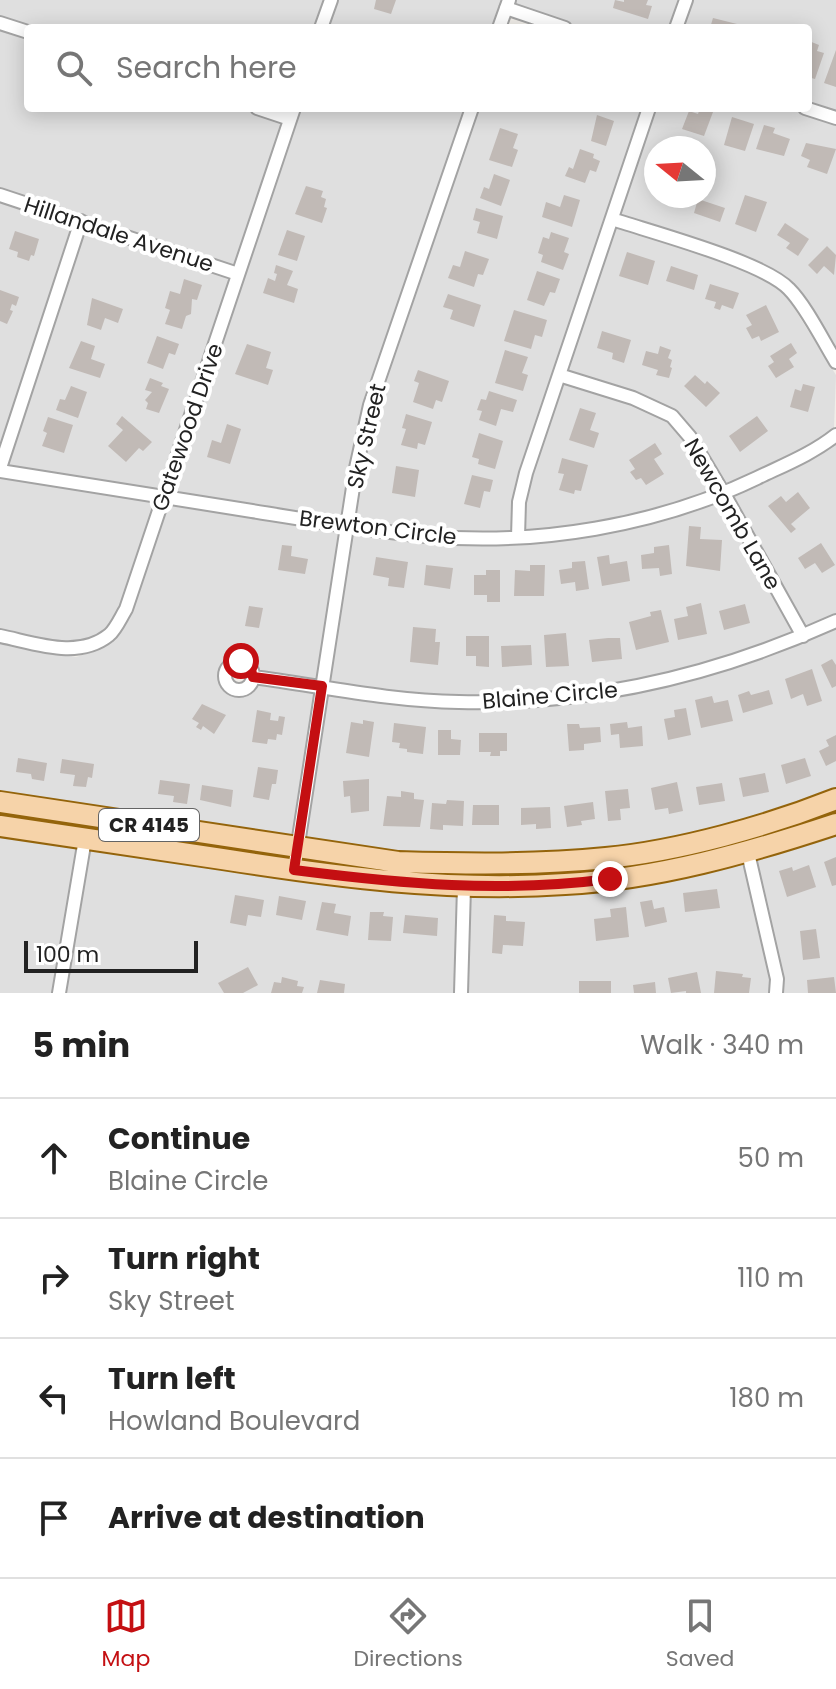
<!DOCTYPE html>
<meta charset="utf-8">
<style>
:root{--surface:#fff;--page:#f2f2f2;--text:#222;--muted:#767676;--line:#e0e0e0;--accent:#c40f12}
body{margin:0;font-family:Poppins,sans-serif;background:var(--page);color:var(--text)}
.compass{position:absolute;left:644px;top:136px;width:72px;height:72px;border-radius:50%;background:var(--surface);box-shadow:0 4px 20px #0003;rotate:288deg}
.scale{position:absolute;left:24px;bottom:20px;width:174px;box-sizing:border-box;padding-left:8px;border:4px solid #222;border-top:0;font-size:22px;line-height:28px;white-space:nowrap;color:#222;-webkit-text-stroke:6px #fff;paint-order:stroke}
.stop{position:absolute;width:24px;height:24px;margin:-18px;border:6px solid #c40f12;border-radius:50%;background:#fff}
.stop.end{background:#c40f12;border-color:#fff;box-shadow:0 2px 8px #0008}
.list{margin:0;padding:0;list-style:none}
h2{display:flex;justify-content:space-between;align-items:center;height:104px;margin:0;padding:0 32px;font-size:34px}
h2 small{font-size:26px;font-weight:400;color:var(--muted)}
.list li{display:grid;grid-template-columns:52px 1fr auto;gap:24px;align-items:center;box-sizing:border-box;height:120px;padding:0 32px;border-top:2px solid var(--line)}
.list b{display:block;font-size:30px;white-space:nowrap}
.list p{margin:0;font-size:26px;white-space:nowrap;color:var(--muted)}
.list em{font-size:26px;font-style:normal;color:var(--muted)}
.icon{flex:none;width:44px;height:44px;fill:none;stroke:currentColor;stroke-width:2;stroke-linecap:round;stroke-linejoin:round}
.map{position:relative;flex:none;width:836px;height:993px;overflow:hidden}
.search{position:absolute;background:var(--surface);box-shadow:0 4px 20px #0003;left:24px;right:24px;top:24px;height:88px;display:flex;align-items:center;gap:20px;box-sizing:border-box;padding:0 28px;border-radius:8px;color:var(--muted);font-size:30px}
.sheet{height:584px;background:var(--surface)}
nav{display:flex;justify-content:space-around;align-items:center;box-sizing:border-box;height:112px;border-top:2px solid var(--line);background:var(--surface);font-size:22px;color:var(--muted)}
nav a{display:grid;justify-items:center;gap:4px}
nav .on{color:var(--accent)}
.map>svg:first-child{display:block}
.residential{fill:#dfdfdf;fill-rule:evenodd}
.building{fill:#c1bab6}
.lines{fill:none;stroke-linecap:round;stroke-linejoin:round}
.street-casing{stroke:#a3a3a3;stroke-width:16}
.primary-casing{stroke:#94640b;stroke-width:24}
.street{stroke:#fff;stroke-width:12}
.primary{stroke:#f6d3a9;stroke-width:20}
.route{stroke:#c40f12;stroke-width:10}
.labels{text-anchor:middle;stroke-width:8;stroke-linejoin:round;paint-order:stroke}
.shield{fill:#fff;stroke:#646464;stroke-width:2}
.shield-label{font-size:20px;font-weight:bold;fill:#222}
.street-label{font-size:22px;fill:#222;stroke:#fff}
</style>
<div class="map">
<svg width="836" height="993" viewBox="0 0 836 993">
<rect width="100%" height="100%" fill="#f1eee9"/>
<path class="residential" d="M 0,0 L 324,0 L 314,28 L 34,28 L 0,17 Z
M 338,0 L 502,0 L 492,28 L 328,28 Z
M 516,0 L 679,0 L 669,28 L 583,28 L 514,5 Z
M 693,0 L 836,0 L 836,112 L 808,103 L 808,28 L 684,28 Z
M 0,29 L 28,39 L 28,108 L 239,108 L 282,122 L 234,266 L 0,189 Z
M 301,108 L 465,108 L 364,403 L 349,467 L 342,519 L 172,492 Z
M 479,108 L 642,108 L 519,471 L 513,500 L 511,531 L 427,530 L 355,521 L 363,470 L 377,407 Z
M 656,108 L 786,108 L 836,124 L 836,350 L 795,286 L 772,270 L 747,258 L 620,215 ZM 656,148 L 704,148 L 704,196 L 656,196 Z
M 0,202 L 72,224 L 0,445 Z
M 616,226 L 743,269 L 784,292 L 836,375 L 834,428 L 815,443 L 727,486 L 696,435 L 675,411 L 636,393 L 567,372 Z
M 85,228 L 230,277 L 159,490 L 7,466 Z
M 563,383 L 631,404 L 668,421 L 684,440 L 715,490 L 674,504 L 617,517 L 559,528 L 525,530 L 526,503 L 532,475 Z
M 836,443 L 836,614 L 806,628 L 733,497 L 823,453 Z
M 0,477 L 155,501 L 120,606 L 106,630 L 89,640 L 70,644 L 0,630 Z
M 721,501 L 794,633 L 691,669 L 617,685 L 550,694 L 458,696 L 416,694 L 329,682 L 353,533 L 427,542 L 524,544 L 621,528 L 678,515 Z
M 168,503 L 340,531 L 316,680 L 260,672 L 250,659 L 240,655 L 226,659 L 218,672 L 222,687 L 235,696 L 251,692 L 258,684 L 314,691 L 292,841 L 0,796 L 0,642 L 76,657 L 96,651 L 115,639 L 132,611 Z
M 836,628 L 836,792 L 740,824 L 608,852 L 403,855 L 305,843 L 327,693 L 459,708 L 552,706 L 621,697 L 696,680 L 769,657 Z
M 836,806 L 836,817 L 746,847 L 608,873 L 464,881 L 302,865 L 303,854 L 565,867 Z
M 0,809 L 290,853 L 288,863 L 0,820 Z
M 836,830 L 836,993 L 782,993 L 784,978 L 756,857 Z
M 0,832 L 77,844 L 52,993 L 0,993 Z
M 90,846 L 457,893 L 454,993 L 66,993 Z
M 743,860 L 771,979 L 769,993 L 468,993 L 471,893 Z"/>
<path class="building" d="M 376,0 L 396,0 L 391,14 L 374,9 Z
M 615,0 L 624,2 L 624,0 L 648,0 L 646,5 L 652,6 L 648,19 L 613,8 Z
M 713,18 L 737,24 L 736,28 L 710,28 Z
M 809,41 L 819,45 L 817,51 L 824,53 L 815,79 L 808,77 Z
M 836,50 L 836,87 L 824,83 Z
M 700,108 L 713,112 L 704,136 L 682,129 L 689,111 L 698,114 Z
M 597,115 L 614,121 L 606,146 L 591,141 Z
M 732,117 L 754,124 L 745,151 L 724,145 Z
M 764,125 L 775,128 L 773,133 L 790,139 L 784,156 L 756,149 Z
M 500,128 L 518,134 L 513,148 L 518,150 L 512,167 L 489,160 Z
M 806,143 L 836,149 L 827,174 L 807,167 L 810,160 L 801,156 Z
M 580,149 L 594,154 L 593,158 L 600,161 L 596,172 L 590,170 L 585,183 L 565,176 L 569,167 L 573,169 Z
M 494,174 L 510,180 L 501,206 L 480,198 L 484,187 L 489,189 Z
M 306,186 L 323,191 L 321,197 L 326,199 L 324,207 L 327,208 L 322,223 L 295,214 Z
M 564,195 L 580,200 L 572,227 L 542,217 L 546,202 L 560,207 Z
M 745,195 L 767,202 L 756,232 L 735,224 Z
M 698,199 L 725,208 L 720,222 L 694,213 Z
M 476,208 L 503,216 L 497,239 L 477,233 L 480,222 L 473,220 Z
M 785,223 L 809,239 L 798,256 L 786,248 L 790,243 L 777,235 Z
M 287,230 L 305,236 L 297,261 L 278,255 Z
M 15,231 L 39,239 L 34,256 L 31,255 L 29,261 L 17,257 L 18,252 L 9,249 Z
M 551,232 L 569,238 L 564,252 L 569,254 L 563,270 L 541,262 L 543,255 L 538,253 L 543,237 L 549,239 Z
M 827,246 L 836,255 L 834,275 L 824,266 L 817,274 L 808,265 Z
M 465,251 L 489,259 L 483,275 L 478,274 L 474,287 L 448,278 L 453,265 L 460,267 Z
M 627,252 L 655,261 L 648,285 L 619,276 Z
M 276,265 L 293,271 L 287,285 L 298,289 L 294,303 L 263,293 L 268,278 L 275,281 L 277,274 L 274,273 Z
M 671,266 L 698,275 L 694,290 L 666,281 Z
M 537,271 L 560,279 L 555,293 L 550,292 L 544,306 L 527,300 Z
M 184,279 L 202,285 L 197,300 L 192,299 L 191,314 L 186,316 L 182,329 L 165,324 L 170,310 L 165,308 L 170,291 L 180,294 Z
M 710,284 L 739,293 L 733,309 L 722,305 L 720,310 L 714,308 L 716,302 L 705,299 Z
M 0,290 L 19,297 L 16,306 L 12,304 L 10,310 L 13,311 L 7,324 L 0,321 Z
M 448,294 L 481,305 L 474,327 L 450,319 L 453,310 L 443,307 Z
M 92,298 L 123,309 L 118,323 L 105,318 L 101,330 L 87,325 Z
M 766,305 L 779,332 L 761,341 L 759,336 L 752,339 L 746,328 L 752,325 L 746,315 Z
M 514,310 L 547,320 L 542,337 L 535,335 L 531,349 L 504,341 Z
M 602,331 L 631,340 L 624,363 L 612,359 L 613,353 L 597,348 Z
M 157,336 L 179,344 L 175,355 L 169,353 L 163,369 L 147,363 Z
M 81,341 L 95,346 L 91,359 L 105,364 L 100,378 L 69,368 Z
M 791,343 L 797,353 L 789,359 L 794,367 L 776,378 L 768,366 L 774,362 L 770,356 Z
M 247,344 L 271,352 L 266,368 L 273,370 L 268,385 L 235,374 Z
M 660,346 L 671,350 L 668,358 L 672,360 L 670,367 L 672,368 L 669,378 L 656,375 L 658,370 L 642,365 L 646,351 L 658,354 Z
M 505,350 L 528,357 L 522,373 L 528,375 L 523,391 L 495,383 Z
M 418,370 L 449,381 L 442,402 L 436,400 L 433,409 L 413,402 L 419,383 L 414,381 Z
M 695,375 L 705,384 L 707,381 L 720,393 L 706,407 L 684,386 Z
M 150,378 L 163,383 L 161,386 L 169,389 L 159,413 L 146,409 L 148,403 L 145,400 L 152,392 L 145,390 Z
M 803,384 L 815,387 L 808,412 L 790,407 L 795,389 L 801,391 Z
M 71,386 L 87,392 L 78,418 L 56,410 L 60,399 L 65,400 Z
M 489,391 L 517,400 L 513,412 L 501,409 L 496,426 L 479,420 L 482,411 L 477,410 L 481,399 L 486,400 Z
M 580,408 L 596,413 L 590,430 L 599,433 L 594,448 L 569,440 Z
M 406,414 L 432,422 L 425,445 L 418,443 L 417,449 L 401,445 L 406,429 L 402,428 Z
M 122,416 L 152,442 L 143,451 L 139,448 L 126,462 L 108,446 L 123,430 L 116,424 Z
M 757,416 L 768,431 L 740,452 L 729,436 Z
M 48,417 L 73,425 L 64,453 L 42,446 L 47,433 L 43,431 Z
M 227,424 L 241,429 L 230,464 L 207,457 L 212,440 L 221,443 Z
M 479,433 L 503,441 L 495,469 L 478,464 L 479,459 L 472,457 Z
M 655,443 L 662,454 L 654,459 L 664,474 L 646,485 L 641,478 L 636,480 L 630,472 L 635,469 L 629,460 Z
M 562,458 L 588,465 L 581,491 L 575,490 L 574,494 L 559,490 L 564,474 L 558,473 Z
M 396,466 L 419,470 L 415,497 L 392,493 Z
M 472,475 L 493,480 L 490,492 L 484,491 L 480,508 L 464,504 Z
M 798,492 L 810,508 L 791,524 L 796,529 L 791,533 L 768,506 L 781,496 L 786,502 Z
M 689,526 L 701,527 L 700,539 L 722,540 L 720,571 L 686,566 Z
M 821,543 L 835,565 L 822,573 L 815,563 L 805,569 L 798,558 Z
M 282,545 L 292,546 L 291,556 L 308,559 L 305,574 L 278,570 Z
M 669,545 L 672,574 L 660,576 L 659,568 L 642,569 L 641,555 L 654,553 L 654,547 Z
M 609,555 L 610,564 L 627,561 L 630,581 L 602,586 L 597,557 Z
M 376,557 L 408,562 L 404,588 L 388,586 L 389,578 L 373,575 Z
M 585,561 L 589,589 L 576,591 L 575,582 L 561,584 L 559,570 L 572,568 L 572,562 Z
M 426,565 L 453,568 L 450,589 L 424,585 Z
M 530,565 L 545,565 L 544,596 L 514,596 L 515,570 L 530,571 Z
M 486,570 L 500,570 L 500,602 L 487,602 L 487,595 L 474,595 L 474,575 L 486,575 Z
M 701,603 L 707,634 L 678,640 L 674,619 L 688,616 L 686,607 Z
M 745,604 L 750,623 L 724,630 L 719,611 Z
M 249,606 L 263,608 L 259,628 L 245,626 Z
M 661,610 L 669,642 L 636,650 L 629,622 L 651,616 L 650,612 Z
M 413,627 L 436,629 L 435,642 L 440,642 L 438,665 L 410,662 Z
M 566,633 L 569,666 L 546,667 L 544,635 Z
M 466,636 L 489,636 L 489,667 L 476,666 L 476,656 L 466,656 Z
M 608,638 L 620,638 L 622,659 L 592,662 L 589,640 Z
M 531,645 L 532,665 L 502,667 L 501,646 Z
M 832,659 L 836,665 L 836,686 L 832,688 L 821,665 Z
M 812,669 L 822,701 L 807,706 L 803,694 L 791,699 L 785,679 Z
M 769,690 L 773,704 L 743,713 L 738,695 L 749,691 L 751,695 Z
M 712,696 L 714,703 L 728,700 L 733,721 L 701,728 L 695,700 Z
M 202,704 L 226,715 L 214,734 L 203,726 L 201,730 L 196,727 L 199,723 L 192,719 Z
M 686,708 L 691,735 L 668,740 L 664,719 L 675,717 L 674,710 Z
M 257,710 L 271,713 L 270,720 L 278,721 L 279,716 L 285,717 L 282,735 L 277,734 L 276,740 L 268,739 L 267,744 L 252,742 Z
M 363,720 L 374,722 L 369,757 L 346,753 L 351,722 L 363,724 Z
M 627,722 L 628,728 L 642,726 L 643,746 L 620,748 L 619,734 L 611,735 L 610,724 Z
M 394,723 L 426,727 L 423,754 L 407,752 L 407,749 L 399,748 L 400,743 L 392,742 Z
M 567,724 L 579,724 L 580,728 L 600,727 L 601,742 L 584,744 L 584,750 L 569,751 Z
M 438,730 L 451,730 L 451,739 L 461,740 L 460,755 L 438,755 Z
M 479,733 L 507,733 L 507,751 L 500,751 L 500,756 L 490,756 L 491,752 L 479,752 Z
M 836,735 L 836,761 L 826,766 L 819,751 L 829,746 L 826,740 Z
M 18,758 L 47,763 L 44,781 L 32,779 L 31,774 L 16,772 Z
M 805,758 L 811,776 L 786,784 L 781,765 Z
M 62,759 L 94,764 L 92,778 L 88,777 L 86,787 L 73,786 L 75,775 L 60,773 Z
M 258,767 L 278,770 L 276,784 L 272,784 L 269,800 L 253,797 Z
M 765,773 L 769,792 L 743,797 L 739,778 Z
M 369,779 L 369,811 L 351,813 L 350,796 L 344,797 L 343,781 Z
M 160,780 L 190,784 L 187,804 L 173,802 L 174,796 L 158,794 Z
M 677,782 L 683,811 L 669,814 L 668,808 L 655,810 L 651,788 Z
M 722,783 L 725,801 L 699,805 L 696,787 Z
M 202,785 L 233,790 L 231,807 L 200,800 Z
M 628,789 L 630,808 L 620,809 L 621,820 L 608,821 L 605,791 Z
M 401,791 L 414,793 L 414,799 L 424,800 L 420,827 L 383,826 L 387,796 L 401,797 Z
M 447,800 L 464,801 L 463,826 L 443,825 L 443,830 L 430,829 L 432,803 L 446,804 Z
M 593,802 L 595,819 L 581,821 L 582,825 L 567,827 L 564,806 Z
M 473,805 L 499,805 L 499,825 L 472,825 Z
M 550,807 L 551,828 L 536,829 L 536,824 L 521,825 L 521,808 Z
M 836,857 L 836,885 L 832,886 L 824,862 Z
M 809,865 L 816,887 L 787,897 L 779,871 L 792,867 L 793,871 Z
M 717,889 L 720,908 L 685,912 L 683,893 Z
M 235,895 L 264,900 L 261,917 L 248,915 L 246,926 L 230,923 Z
M 279,896 L 306,901 L 302,920 L 276,915 Z
M 652,900 L 654,909 L 664,907 L 667,922 L 645,927 L 640,902 Z
M 322,902 L 336,904 L 334,913 L 351,916 L 348,936 L 316,930 Z
M 626,907 L 629,937 L 596,941 L 594,919 L 611,917 L 610,909 Z
M 370,912 L 384,912 L 383,916 L 393,917 L 391,941 L 368,940 Z
M 405,915 L 438,918 L 437,936 L 403,933 Z
M 494,915 L 506,916 L 506,921 L 525,922 L 523,946 L 503,945 L 502,954 L 492,953 Z
M 816,929 L 820,958 L 803,960 L 800,931 Z
M 248,967 L 258,985 L 243,993 L 224,993 L 218,983 Z
M 716,971 L 743,974 L 742,977 L 751,978 L 749,993 L 714,993 Z
M 697,972 L 701,993 L 686,993 L 686,991 L 671,993 L 668,978 Z
M 282,977 L 298,981 L 297,986 L 304,987 L 302,993 L 271,993 L 274,982 L 281,983 Z
M 834,977 L 836,993 L 808,993 L 807,980 Z
M 320,980 L 345,984 L 344,993 L 317,993 Z
M 579,981 L 611,981 L 611,993 L 579,993 Z
M 655,982 L 656,993 L 634,993 L 633,985 Z"/>
<g class="lines">
<defs>
<path id="street" d="M 506,8 L 565,28
M 0,23 L 28,32
M 321,28 L 331,0
M 499,28 L 509,0
M 676,28 L 686,0
M 257,108 L 290,119
M 805,108 L 836,118
M 0,195 L 238,274
M 612,219 C 651,232 764,262 789,289 C 806,306 823,341 836,362
M 559,375 L 633,398 L 672,416 L 690,437 L 724,494 L 803,636
M 0,468 L 81,221
M 0,471 C 84,484 168,497 252,511 C 309,520 367,531 426,536 C 536,546 657,526 757,478 C 784,465 812,454 836,435
M 518,537 L 519,502 L 526,473 L 649,108
M 0,636 C 35,643 78,660 109,635 C 116,629 121,617 126,609 L 294,108
M225 676a14 14 0 1 1 28 0a14 14 0 1 1-28 0Z
M 253,677 C 321,686 390,701 459,702 C 590,705 717,675 836,621
M 748,853 L 777,979 L 776,993
M 294,870 L 356,468 L 370,405 L 472,108
M 59,993 L 85,839
M 461,993 L 464,887"/>
<path id="primary" d="M 0,802 L 398,862 C 467,864 537,865 606,858 C 679,851 768,826 836,799
M 0,826 C 74,837 148,848 222,859 C 337,877 448,892 565,884 C 658,879 748,853 836,824"/>
</defs>
<use href="#street" class="street-casing"/>
<use href="#primary" class="primary-casing"/>
<use href="#street" class="street"/>
<use href="#primary" class="primary"/>
</g>
<g class="lines">
<path class="route" d="M 241,661 L 250,667 L 253,677 L 322,686 L 294,870 C 403,884 500,893 610,879"/>
</g>
<g class="labels">
<rect class="shield" x="99" y="809" width="100" height="32" rx="6"/>
<g class="shield-label">
<text x="149" y="832">CR 4145</text>
</g>
<g class="street-label">
<text transform="translate(119 234) rotate(18)" y="8">Hillandale Avenue</text>
<text transform="translate(187 427) rotate(-71)" y="8">Gatewood Drive</text>
<text transform="translate(366 436) rotate(-77)" y="8">Sky Street</text>
<text transform="translate(733 514) rotate(60)" y="8">Newcomb Lane</text>
<text transform="translate(378 527) rotate(7)" y="8">Brewton Circle</text>
<text transform="translate(550 695) rotate(-5)" y="8">Blaine Circle</text>
</g>
</g>
</svg>
<svg class="compass" viewBox="-18 -18 36 36"><path d="M0-13l5 13h-10z" fill="#e53935"/><path d="M0 13l5-13h-10z" fill="#767676"/></svg>
<div class="scale">100 m</div>
<div class="stop" style="left:241px;top:661px"></div>
<div class="stop end" style="left:610px;top:879px"></div>
<div class="search"><svg class="icon" aria-label="search" viewBox="0 0 24 24"><circle cx="10" cy="10" r="6"/><path d="M15 15l6 6"/></svg>Search here</div>
</div>
<section class="sheet">
<h2>5 min<small>Walk · 340 m</small></h2>
<ul class="list">
<li><svg class="icon" aria-label="ahead" viewBox="0 0 24 24"><path d="M12 20V5M6 11l6-6 6 6"/></svg><div><b>Continue</b><p>Blaine Circle</p></div><em>50 m</em></li>
<li><svg class="icon" aria-label="right" viewBox="0 0 24 24"><path d="M7 20v-9h11M14 6l5 5-5 5"/></svg><div><b>Turn right</b><p>Sky Street</p></div><em>110 m</em></li>
<li><svg class="icon" aria-label="left" viewBox="0 0 24 24"><path d="M17 20v-9H6M10 6l-5 5 5 5"/></svg><div><b>Turn left</b><p>Howland Boulevard</p></div><em>180 m</em></li>
<li><svg class="icon" aria-label="arrive" viewBox="0 0 24 24"><path d="M6 21V4h12l-3 4 3 4H6"/></svg><div><b>Arrive at destination</b></div></li>
</ul>
</section>
<nav>
<a class="on"><svg class="icon" aria-label="map" viewBox="0 0 24 24"><path d="M3 6l6-2 6 2 6-2v14l-6 2-6-2-6 2zM9 4v14M15 6v14"/></svg>Map</a>
<a><svg class="icon" aria-label="directions" viewBox="0 0 24 24"><path d="M12 3l9 9-9 9-9-9zM9 14v-3h6M13 9l2 2-2 2"/></svg>Directions</a>
<a><svg class="icon" aria-label="saved" viewBox="0 0 24 24"><path d="M7 4h10v16l-5-4-5 4z"/></svg>Saved</a>
</nav>
